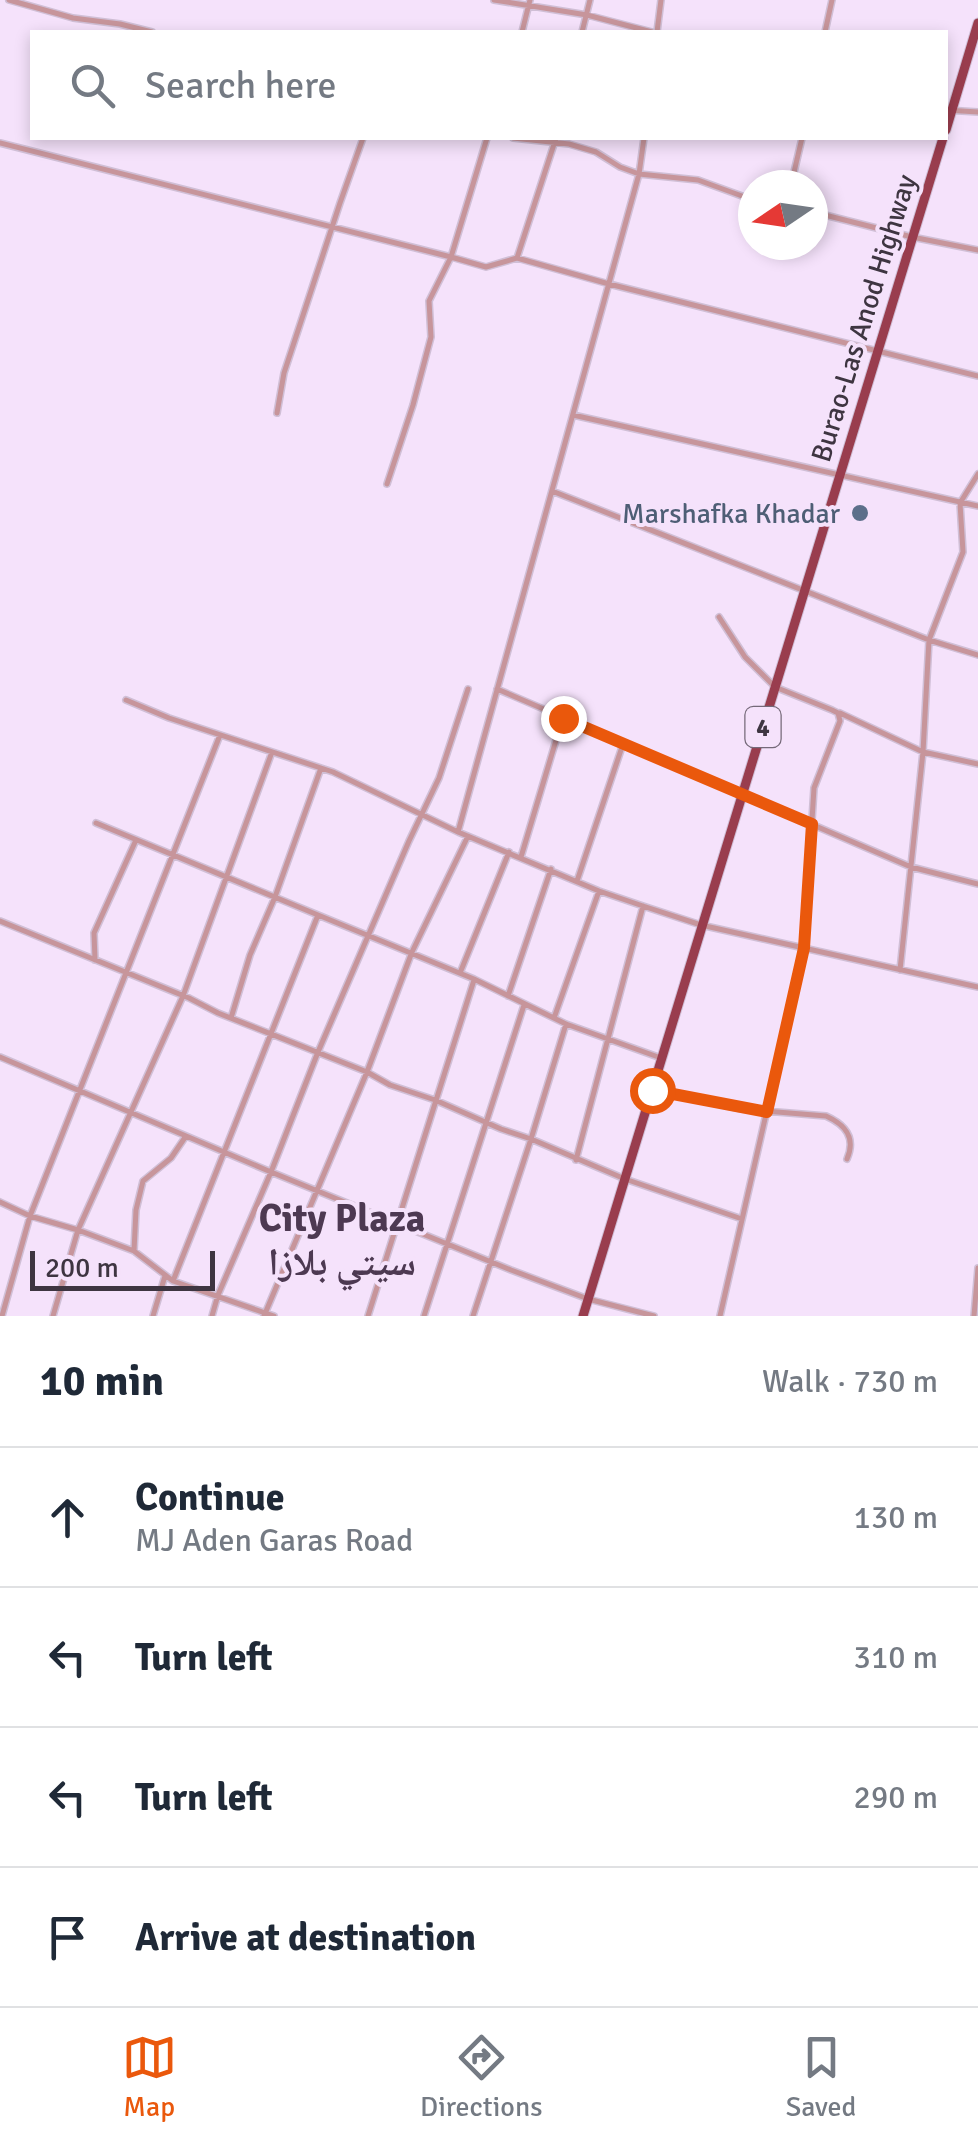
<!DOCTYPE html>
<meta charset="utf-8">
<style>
:root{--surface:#fff;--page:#f2f2f3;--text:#1f2937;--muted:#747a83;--line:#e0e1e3;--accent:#ea580c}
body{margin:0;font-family:Signika,"Noto Naskh Arabic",sans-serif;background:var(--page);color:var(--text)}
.compass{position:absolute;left:738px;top:170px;width:90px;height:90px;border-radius:50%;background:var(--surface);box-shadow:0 5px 15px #0003;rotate:257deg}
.scale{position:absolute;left:30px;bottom:25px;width:185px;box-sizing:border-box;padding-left:10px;border:5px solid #3e3541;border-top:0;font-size:28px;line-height:35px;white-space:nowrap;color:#3e3541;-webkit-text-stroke:8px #f5e2fb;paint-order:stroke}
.stop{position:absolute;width:30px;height:30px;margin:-22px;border:8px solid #ea580c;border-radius:50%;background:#fff}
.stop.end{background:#ea580c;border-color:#fff;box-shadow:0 2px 10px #0008}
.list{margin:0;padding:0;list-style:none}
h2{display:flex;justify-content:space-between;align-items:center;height:130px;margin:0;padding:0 40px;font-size:42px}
h2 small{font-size:32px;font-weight:400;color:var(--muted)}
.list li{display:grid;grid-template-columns:65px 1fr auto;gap:30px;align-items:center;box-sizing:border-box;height:140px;padding:0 40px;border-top:2px solid var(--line)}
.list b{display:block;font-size:38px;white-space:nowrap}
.list p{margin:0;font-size:32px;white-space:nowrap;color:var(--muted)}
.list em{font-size:32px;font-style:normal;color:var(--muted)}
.icon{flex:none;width:55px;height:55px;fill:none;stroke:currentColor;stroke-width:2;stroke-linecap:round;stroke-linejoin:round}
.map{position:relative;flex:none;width:978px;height:1316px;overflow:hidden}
.search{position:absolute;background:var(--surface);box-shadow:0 5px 15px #0003;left:30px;right:30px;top:30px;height:110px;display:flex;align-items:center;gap:25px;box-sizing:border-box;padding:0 35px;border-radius:0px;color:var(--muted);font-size:38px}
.sheet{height:690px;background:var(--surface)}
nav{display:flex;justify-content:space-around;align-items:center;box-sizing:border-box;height:140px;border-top:2px solid var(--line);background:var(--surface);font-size:28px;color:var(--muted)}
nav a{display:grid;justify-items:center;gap:5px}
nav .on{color:var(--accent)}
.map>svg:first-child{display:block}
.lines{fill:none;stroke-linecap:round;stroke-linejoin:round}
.minor-casing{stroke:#d0bfd6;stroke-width:8}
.trunk-casing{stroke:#d0bfd6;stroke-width:11}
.minor{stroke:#c7959b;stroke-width:5}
.trunk{stroke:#993d4e;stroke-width:9}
.route{stroke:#ea580c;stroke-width:12}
.service-dot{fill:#5c6f8a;stroke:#f5e2fb;stroke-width:4}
.labels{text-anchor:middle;stroke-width:8;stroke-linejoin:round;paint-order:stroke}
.shield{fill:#f5e2fb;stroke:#756979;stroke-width:2.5}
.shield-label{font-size:25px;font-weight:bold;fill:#3e3541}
.street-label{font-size:28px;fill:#3e3541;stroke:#f5e2fb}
.service-label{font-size:28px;fill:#4e5e75;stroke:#f5e2fb;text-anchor:end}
.district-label{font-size:38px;font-weight:bold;fill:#4d3952;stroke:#f5e2fb}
</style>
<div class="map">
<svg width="978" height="1316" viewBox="0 0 978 1316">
<rect width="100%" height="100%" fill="#f5e2fb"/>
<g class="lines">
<defs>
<path id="minor" d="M 9,0 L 73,18 L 120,24 L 152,32
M 494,0 L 587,15 L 652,32
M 522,32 L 530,0
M 582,32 L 590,0
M 657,32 L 661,0
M 825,32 L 832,0
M 946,110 L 978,112
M 487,138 L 451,257 L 486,267 L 517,258 L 609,284 L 978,376
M 513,138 L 569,144 L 596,152 L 620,167 L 639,174 L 698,180 L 753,200
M 0,143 L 451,257 L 429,301 L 431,337 L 413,405 L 387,484
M 791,185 L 802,138
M 813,212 L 912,237 L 978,250
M 517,258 L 556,138
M 277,413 L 284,373 L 340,203 L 363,138
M 573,415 L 978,506
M 552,491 L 929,640 L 978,655
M 719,617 L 745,657 L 775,687 L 832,710 L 838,713 L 840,721 L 814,788 L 804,948 L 720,1316
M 497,689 L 911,867 L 978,884
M 126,700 L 169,718 L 333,772 L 458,832 L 599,891 L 643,906 L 701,925 L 978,987
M 840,713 L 923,752 L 978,764
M 96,823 L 318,915 L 173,1281
M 458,832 L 639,174 L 644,138
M 521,857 L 563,717
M 577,881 L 623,744
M 318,915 L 474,979 L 566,1024 L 661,1058
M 0,921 L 189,998 L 218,1013 L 367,1072 L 390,1085 L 435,1100 L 501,1129 L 531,1139 L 625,1179 L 742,1219
M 95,960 L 94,933 L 136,840
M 900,970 L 923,752 L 929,640 L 963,552 L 960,503 L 978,474
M 460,973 L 509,852
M 508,996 L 551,869
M 231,1018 L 250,955 L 275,897 L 321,768
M 554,1018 L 599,891
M 0,1057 L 271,1172 L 511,1270 L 588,1299 L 654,1316
M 652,1090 L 742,1109 L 826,1116 C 846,1125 856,1138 847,1159
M 576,1160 L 643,906
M 0,1202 L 30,1216 L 78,1230 L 134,1251 L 173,1281 L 274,1316
M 134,1251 L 136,1210 L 143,1181 L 171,1158 L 186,1136
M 2,1316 L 30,1216 L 220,735
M 53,1316 L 78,1230 L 183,996 L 272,752
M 153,1316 L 165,1276
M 212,1316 L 218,1295 L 271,1172 L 318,1052 L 409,841 L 439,778 L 468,689
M 264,1316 L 367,1072 L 412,952 L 468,836
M 368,1316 L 474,980
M 424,1316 L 524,1005
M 473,1316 L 531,1139 L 566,1024
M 974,1316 L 978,1268"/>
<path id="trunk" d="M 946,130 L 978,23
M 583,1316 L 943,138"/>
</defs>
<use href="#minor" class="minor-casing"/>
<use href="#trunk" class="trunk-casing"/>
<use href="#minor" class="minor"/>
<use href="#trunk" class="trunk"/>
</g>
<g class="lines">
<path class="route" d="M 563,718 L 812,824 L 804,948 L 767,1112 L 652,1090"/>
</g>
<circle class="service-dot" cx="860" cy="513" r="10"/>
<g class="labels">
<rect class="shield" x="745.5" y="707" width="35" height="40" rx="8"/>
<g class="shield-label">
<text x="763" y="736">4</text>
</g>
<g class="street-label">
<text transform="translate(863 318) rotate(-73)" y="10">Burao-Las Anod Highway</text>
</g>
<g class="service-label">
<text x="840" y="523">Marshafka Khadar</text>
</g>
<g class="district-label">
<text x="342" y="1231">City Plaza<tspan x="342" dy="44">سيتي بلازا</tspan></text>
</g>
</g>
</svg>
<svg class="compass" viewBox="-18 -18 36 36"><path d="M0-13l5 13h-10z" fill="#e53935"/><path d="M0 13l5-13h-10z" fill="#747a83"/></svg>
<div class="scale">200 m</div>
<div class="stop" style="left:652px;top:1090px"></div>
<div class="stop end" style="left:563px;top:718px"></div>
<div class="search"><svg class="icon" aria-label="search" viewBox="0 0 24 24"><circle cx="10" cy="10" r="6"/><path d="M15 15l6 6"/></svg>Search here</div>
</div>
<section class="sheet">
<h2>10 min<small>Walk · 730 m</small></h2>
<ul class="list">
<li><svg class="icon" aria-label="ahead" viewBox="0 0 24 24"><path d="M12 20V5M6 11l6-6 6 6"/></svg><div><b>Continue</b><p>MJ Aden Garas Road</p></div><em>130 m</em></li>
<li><svg class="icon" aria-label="left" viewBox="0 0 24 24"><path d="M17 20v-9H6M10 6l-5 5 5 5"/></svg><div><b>Turn left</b></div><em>310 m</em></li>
<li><svg class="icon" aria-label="left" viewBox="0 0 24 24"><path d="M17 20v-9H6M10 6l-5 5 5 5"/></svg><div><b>Turn left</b></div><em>290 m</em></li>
<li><svg class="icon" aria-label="arrive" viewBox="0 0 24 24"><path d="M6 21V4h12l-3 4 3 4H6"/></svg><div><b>Arrive at destination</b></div></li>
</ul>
</section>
<nav>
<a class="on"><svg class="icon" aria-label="map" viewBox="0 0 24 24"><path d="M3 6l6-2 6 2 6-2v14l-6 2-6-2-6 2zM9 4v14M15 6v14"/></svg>Map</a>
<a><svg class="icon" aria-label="directions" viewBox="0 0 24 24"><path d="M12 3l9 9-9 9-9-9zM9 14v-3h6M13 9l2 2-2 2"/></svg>Directions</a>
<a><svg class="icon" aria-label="saved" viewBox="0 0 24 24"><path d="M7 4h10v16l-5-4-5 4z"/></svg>Saved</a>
</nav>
